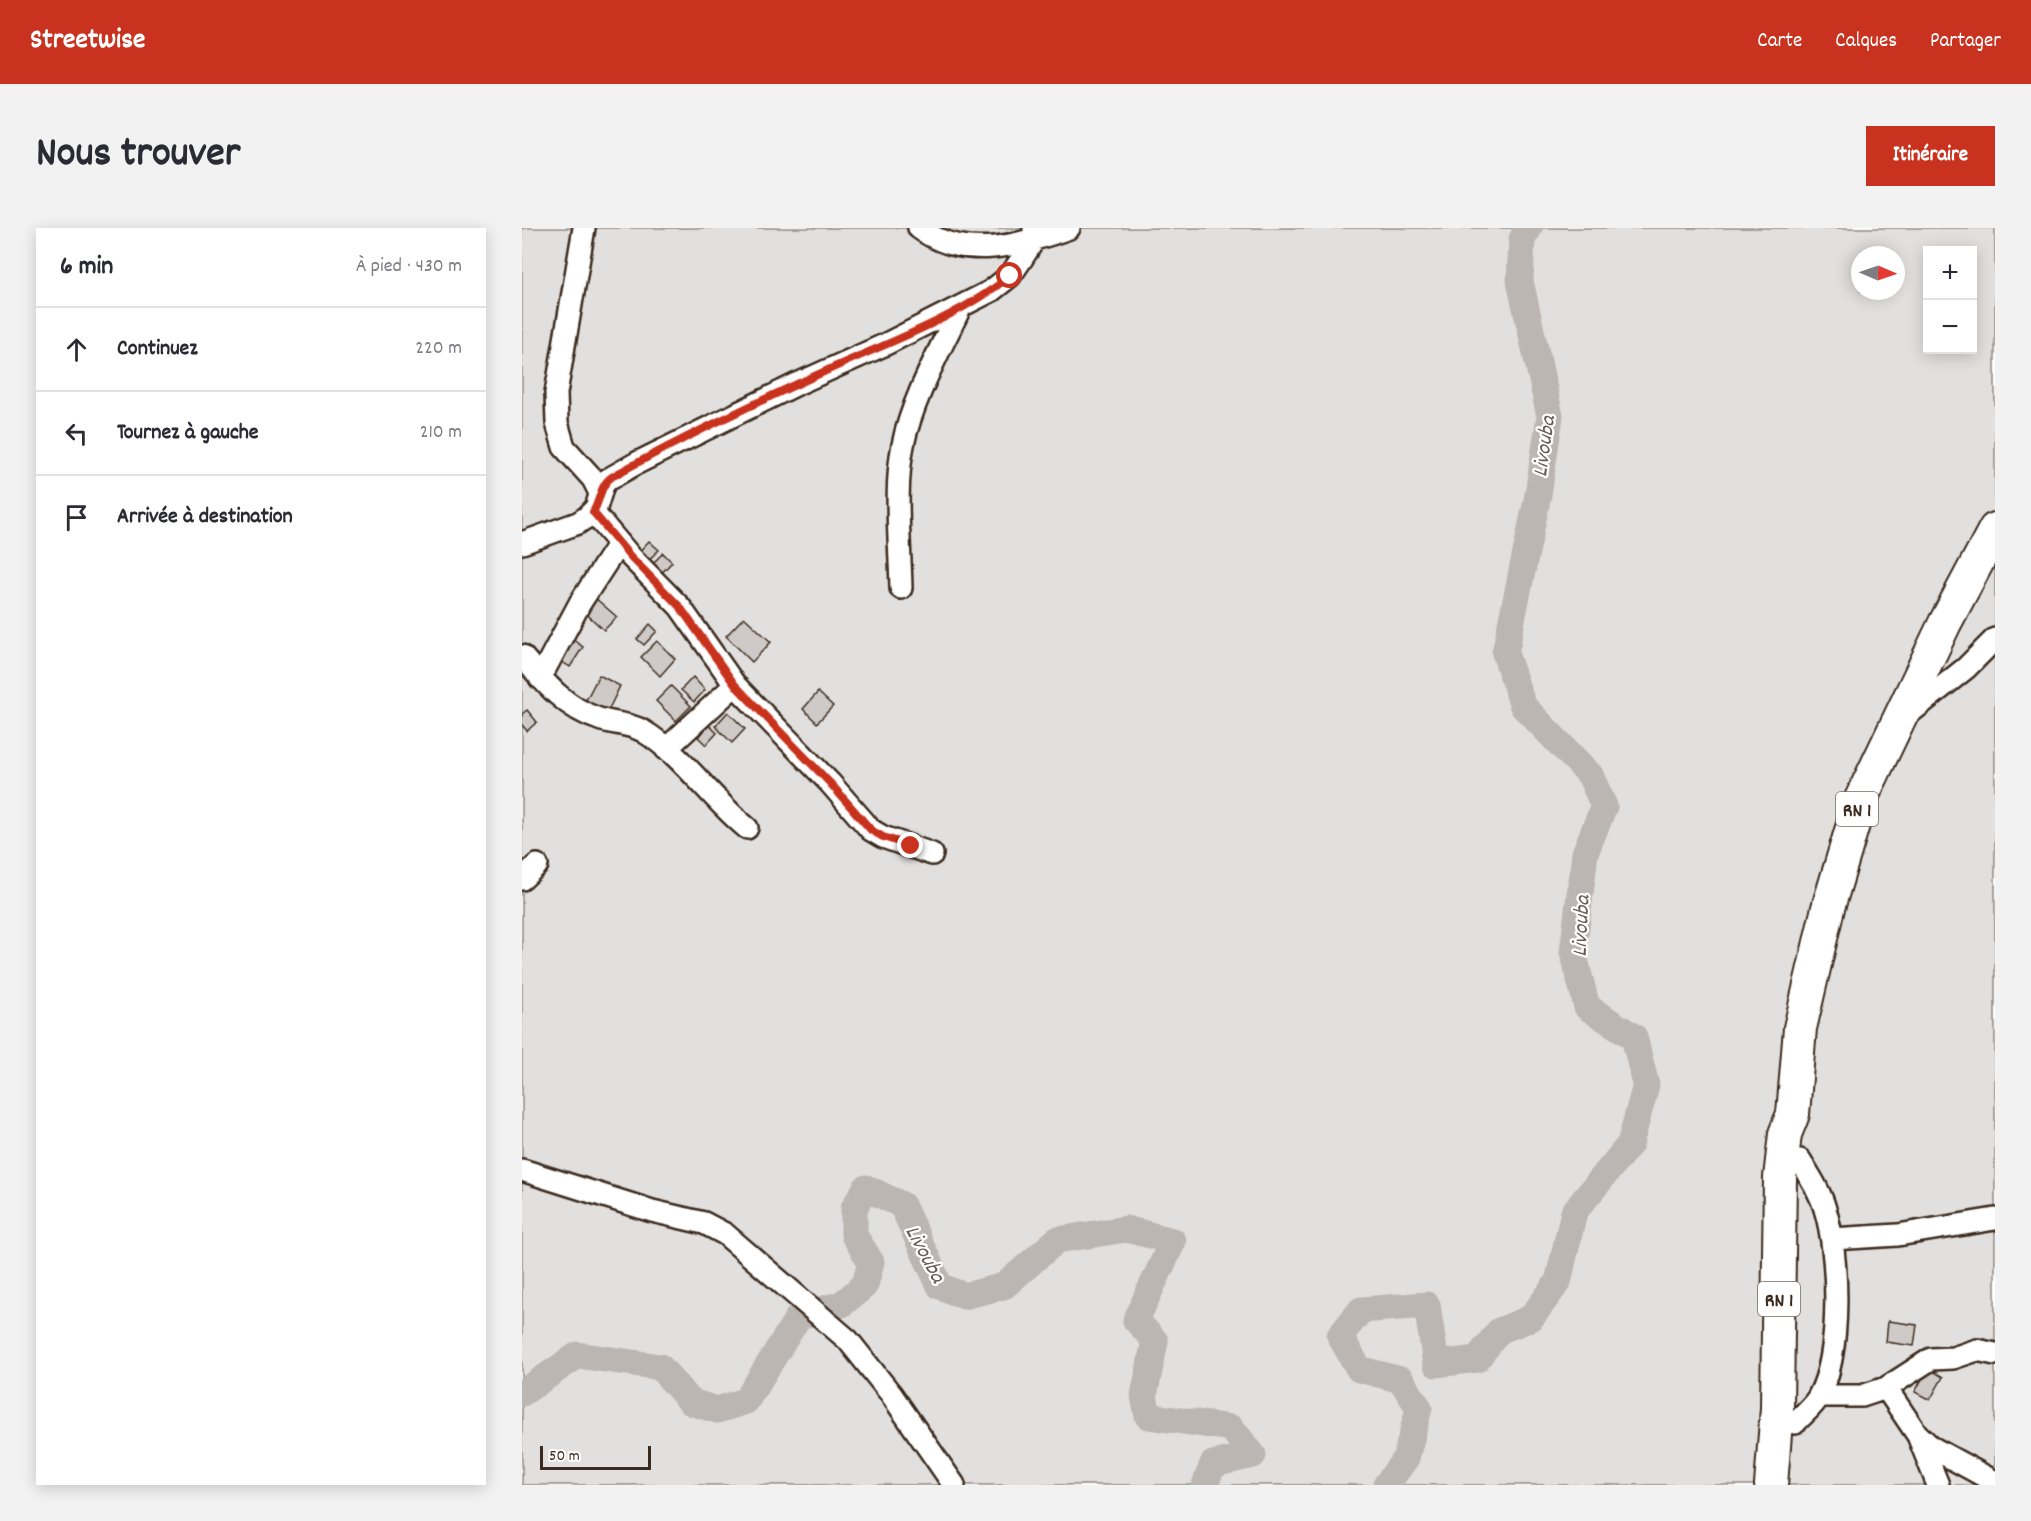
<!DOCTYPE html>
<html lang="fr">
<meta charset="utf-8">
<style>
:root{--surface:#fff;--page:#f2f2f3;--text:#2b2b33;--muted:#7c7c81;--line:#e1e1e2;--accent:#c8321e}
body{margin:0;font-family:Dekko,sans-serif;background:var(--page);color:var(--text)}
.controls{position:absolute;right:18px;top:18px;display:grid;overflow:hidden;border-radius:0px;box-shadow:0 3px 15px #0003}
.controls button{width:54px;height:54px;display:grid;place-items:center;padding:0;border:0;border-bottom:2px solid var(--line);background:var(--surface);color:var(--text);font:30px sans-serif}
.compass{position:absolute;left:1329px;top:18px;width:54px;height:54px;border-radius:50%;background:var(--surface);box-shadow:0 3px 15px #0003;rotate:92deg}
.scale{position:absolute;left:18px;bottom:15px;width:111px;box-sizing:border-box;padding-left:6px;border:3px solid #3b2a1e;border-top:0;font-size:16px;line-height:21px;white-space:nowrap;color:#3b2a1e;-webkit-text-stroke:4px #fff;paint-order:stroke}
.stop{position:absolute;width:18px;height:18px;margin:-14px;border:4px solid #c8321e;border-radius:50%;background:#fff}
.stop.end{background:#c8321e;border-color:#fff;box-shadow:0 2px 6px #0008}
.list{margin:0;padding:0;list-style:none}
h2{display:flex;justify-content:space-between;align-items:center;height:78px;margin:0;padding:0 24px;font-size:26px}
h2 small{font-size:20px;font-weight:400;color:var(--muted)}
.list li{display:grid;grid-template-columns:39px 1fr auto;gap:18px;align-items:center;box-sizing:border-box;height:84px;padding:0 24px;border-top:2px solid var(--line)}
.list b{display:block;font-size:22px;white-space:nowrap}
.list em{font-size:20px;font-style:normal;color:var(--muted)}
.icon{flex:none;width:33px;height:33px;fill:none;stroke:currentColor;stroke-width:2;stroke-linecap:round;stroke-linejoin:round}
.map{position:relative;flex:none;width:1473px;height:1257px;overflow:hidden;border-radius:0px}
header{display:flex;align-items:center;gap:36px;box-sizing:border-box;height:84px;padding:0 30px;background:var(--accent);color:#fff}
header strong{font-size:28px}
nav{display:flex;gap:33px;margin-inline-start:auto;font-size:21px}
.intro{display:flex;align-items:center;justify-content:space-between;box-sizing:border-box;height:144px;padding:0 36px}
h1{margin:0;font-size:42px}
.button{padding:15px 27px;border-radius:0px;background:var(--accent);color:#fff;font-size:21px;font-weight:700}
main{display:flex;gap:36px;padding:0 36px}
aside{flex:1;background:var(--surface);border-radius:0px;box-shadow:0 3px 15px #0003}
.map>svg:first-child{display:block}
.green{fill:#e2e0de;stroke:#8e857e;stroke-width:1.5;fill-rule:evenodd}
.lines{fill:none;stroke-linecap:round;stroke-linejoin:round}
.river{stroke:#bcb6b3;stroke-width:27}
.building{fill:#cfcac7;stroke:#3b2a1e;stroke-width:1.5}
.minor-casing{stroke:#3b2a1e;stroke-width:26}
.highway-casing{stroke:#3b2a1e;stroke-width:36}
.minor{stroke:#fff;stroke-width:21}
.highway{stroke:#fff;stroke-width:32}
.route{stroke:#c8321e;stroke-width:8}
.labels{text-anchor:middle;stroke-width:4.5;stroke-linejoin:round;paint-order:stroke}
.shield{fill:#fff;stroke:#766a62;stroke-width:1.5}
.shield-label{font-size:20px;font-weight:bold;fill:#3b2a1e}
.water-label{font-size:22px;font-style:italic;fill:#685b52;stroke:#fff}
</style>
<header>
<strong>Streetwise</strong>
<nav><a>Carte</a><a>Calques</a><a>Partager</a></nav>
</header>
<div class="intro"><h1>Nous trouver</h1><a class="button">Itinéraire</a></div>
<main>
<aside>
<h2>6 min<small>À pied · 430 m</small></h2>
<ul class="list">
<li><svg class="icon" aria-label="ahead" viewBox="0 0 24 24"><path d="M12 20V5M6 11l6-6 6 6"/></svg><div><b>Continuez</b></div><em>220 m</em></li>
<li><svg class="icon" aria-label="left" viewBox="0 0 24 24"><path d="M17 20v-9H6M10 6l-5 5 5 5"/></svg><div><b>Tournez à gauche</b></div><em>210 m</em></li>
<li><svg class="icon" aria-label="arrive" viewBox="0 0 24 24"><path d="M6 21V4h12l-3 4 3 4H6"/></svg><div><b>Arrivée à destination</b></div></li>
</ul>
</aside>
<div class="map">
<svg width="1473" height="1257" viewBox="0 0 1473 1257">
<rect width="100%" height="100%" fill="#fff"/>
<filter id="ink" filterUnits="userSpaceOnUse"><feTurbulence type="fractalNoise" baseFrequency=".0167" numOctaves="2"/><feDisplacementMap in="SourceGraphic" scale="12" xChannelSelector="R" yChannelSelector="G"/><feConvolveMatrix kernelMatrix="1 2 1 2 8 2 1 2 1" color-interpolation-filters="sRGB"/></filter>
<g filter="url(#ink)">
<path class="green" d="M 0,0 L 1473,0 L 1473,1257 L 0,1257 ZM 1406,22 L 1450,22 L 1450,122 L 1406,122 ZM 1338,27 L 1374,27 L 1374,63 L 1338,63 Z"/>
<g class="lines">
<path class="river" d="M 0,1165 L 56,1127 L 138,1139 L 169,1174 L 195,1182 L 224,1173 L 277,1088 L 320,1076 L 343,1057 L 349,1034 L 332,1007 L 332,980 L 344,960 L 380,977 L 418,1058 L 442,1068 L 482,1058 L 535,1012 L 604,1001 L 651,1013 L 614,1092 L 633,1113 L 622,1168 L 626,1188 L 709,1200 L 731,1227 L 691,1236 L 683,1257
M 864,1257 L 884,1230 L 897,1180 L 879,1152 L 837,1141 L 818,1108 L 839,1082 L 905,1077 L 914,1136 L 955,1131 L 977,1103 L 1009,1090 L 1036,1054 L 1052,984 L 1108,916 L 1124,857 L 1112,809 L 1065,779 L 1051,724 L 1063,625 L 1082,578 L 1068,547 L 1001,478 L 983,425 L 1016,267 L 1028,188 L 998,53 L 1000,11 L 1007,0"/>
</g>
<path class="building" d="M 127,313 L 137,322 L 122,336 L 113,328 Z
M 141,325 L 150,334 L 136,349 L 126,340 Z
M 72,369 L 95,389 L 82,402 L 60,382 Z
M 222,389 L 249,414 L 230,434 L 204,408 Z
M 128,396 L 135,403 L 122,417 L 115,411 Z
M 47,409 L 61,419 L 48,439 L 33,429 Z
M 135,413 L 153,431 L 138,448 L 119,429 Z
M 77,447 L 98,458 L 84,487 L 62,476 Z
M 171,449 L 183,462 L 172,474 L 159,462 Z
M 149,458 L 169,478 L 154,493 L 134,473 Z
M 296,464 L 311,478 L 295,495 L 281,481 Z
M 5,482 L 15,494 L 5,503 L 0,497 L 0,486 Z
M 206,484 L 223,501 L 210,515 L 193,498 Z
M 187,497 L 195,505 L 184,517 L 176,509 Z
M 1366,1093 L 1395,1097 L 1392,1118 L 1364,1114 Z
M 1406,1140 L 1421,1149 L 1408,1172 L 1393,1164 Z"/>
<g class="lines">
<defs>
<path id="minor" d="M 62,0 L 34,165 L 35,195 L 42,219 L 71,251 L 78,265
M 397,0 C 442,34 499,17 547,0
M 71,284 L 108,328 L 158,379 L 213,457 L 308,555 L 349,602 L 361,609 L 410,626
M 0,315 L 56,295 L 65,289 L 74,280 L 81,257 L 85,252 L 115,235 L 275,156 L 362,117 L 469,63 L 488,48 L 499,32 L 513,10 L 512,0
M 379,360 C 378,316 372,259 381,217 C 390,172 418,122 438,80
M 0,428 C 22,454 43,480 77,491 C 91,496 107,495 121,503 C 162,528 188,570 225,600
M 18,450 L 58,375 L 97,315
M 1380,491 L 1444,440 L 1473,411
M 144,521 L 213,457
M 0,651 L 15,637
M 0,942 L 130,983 L 182,995 L 203,1006 L 326,1112 L 369,1166 L 432,1257
M 1310,1011 L 1376,1007 L 1473,991
M 1364,1160 L 1395,1206 L 1409,1219 L 1473,1254
M 1297,1168 L 1340,1168 L 1364,1160 L 1409,1131 L 1431,1130 L 1455,1122 L 1473,1126
M 1273,1195 C 1280,1187 1292,1178 1297,1168 C 1320,1125 1317,1026 1303,981 C 1298,963 1287,947 1278,932
M 1397,1210 L 1416,1257"/>
<path id="highway" d="M 1249,1257 L 1255,1180 L 1258,950 L 1263,906 L 1271,886 L 1278,800 L 1306,680 L 1338,573 L 1423,395 L 1473,301"/>
</defs>
<use href="#minor" class="minor-casing"/>
<use href="#highway" class="highway-casing"/>
<use href="#minor" class="minor"/>
<use href="#highway" class="highway"/>
</g>
</g>
<g class="lines" filter="url(#ink)">
<path class="route" d="M 389,618 L 361,609 L 349,602 L 308,555 L 213,457 L 158,379 L 108,328 L 71,284 C 79,272 77,257 91,248 C 164,208 241,171 317,137 C 375,111 438,88 488,48"/>
</g>
<g class="labels">
<g class="shield">
<rect x="1314" y="564" width="42" height="34" rx="4.5"/>
<rect x="1236" y="1054" width="42" height="34" rx="4.5"/>
</g>
<g class="shield-label">
<text x="1335" y="588">RN 1</text>
<text x="1257" y="1078">RN 1</text>
</g>
<g class="water-label">
<text transform="translate(1020 218) rotate(-82)" y="8">Livouba</text>
<text transform="translate(1057 698) rotate(-87)" y="8">Livouba</text>
<text transform="translate(405 1025) rotate(62)" y="8">Livouba</text>
</g>
</g>
</svg>
<div class="controls">
<button>+</button>
<button>−</button>
</div>
<svg class="compass" viewBox="-18 -18 36 36"><path d="M0-13l5 13h-10z" fill="#e53935"/><path d="M0 13l5-13h-10z" fill="#7c7c81"/></svg>
<div class="scale">50 m</div>
<div class="stop" style="left:488px;top:48px"></div>
<div class="stop end" style="left:389px;top:618px"></div>
</div>
</main>
